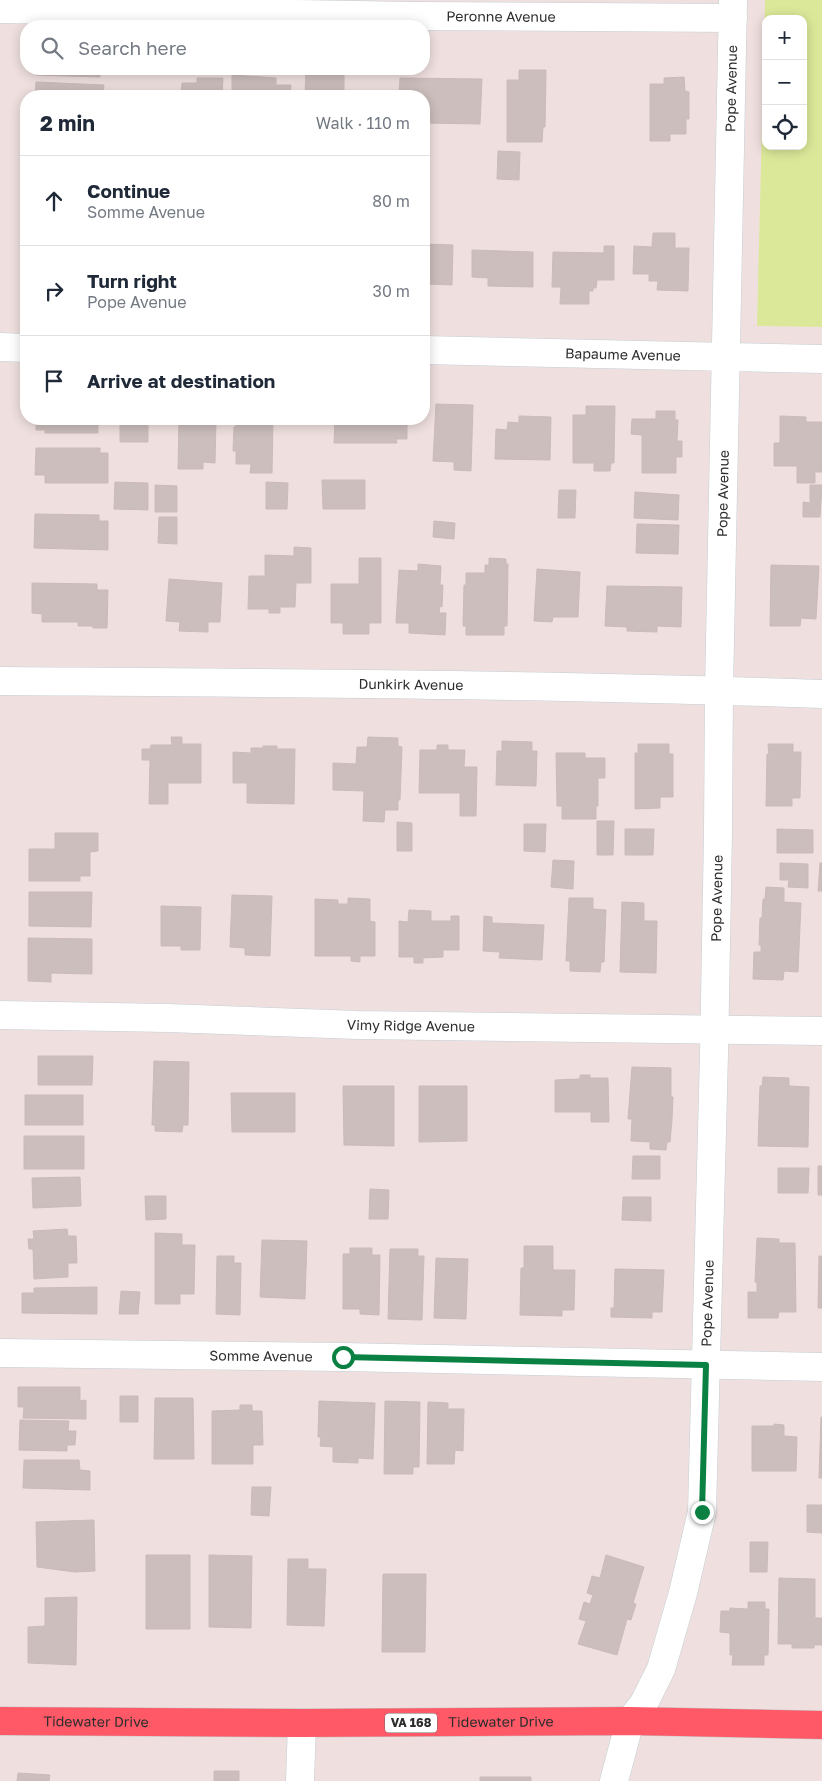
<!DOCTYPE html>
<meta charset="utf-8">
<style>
:root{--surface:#fff;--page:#f2f2f3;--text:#1f2937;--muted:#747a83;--line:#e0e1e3}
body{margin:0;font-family:"Golos Text",sans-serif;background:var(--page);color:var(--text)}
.controls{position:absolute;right:15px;top:15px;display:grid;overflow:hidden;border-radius:10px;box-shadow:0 2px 12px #0003}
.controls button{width:45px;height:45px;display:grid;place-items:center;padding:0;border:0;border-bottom:1px solid var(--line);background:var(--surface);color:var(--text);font:25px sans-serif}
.stop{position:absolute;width:15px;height:15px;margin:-11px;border:4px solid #0b8043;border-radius:50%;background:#fff}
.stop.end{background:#0b8043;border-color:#fff;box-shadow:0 1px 5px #0008}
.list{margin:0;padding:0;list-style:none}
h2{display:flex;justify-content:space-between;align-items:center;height:65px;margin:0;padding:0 20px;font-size:21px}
h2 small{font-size:16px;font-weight:400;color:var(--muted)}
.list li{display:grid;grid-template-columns:32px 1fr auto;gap:15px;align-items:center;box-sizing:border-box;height:90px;padding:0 20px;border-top:1px solid var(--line)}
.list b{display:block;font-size:19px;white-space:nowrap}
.list p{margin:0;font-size:16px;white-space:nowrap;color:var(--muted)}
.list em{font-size:16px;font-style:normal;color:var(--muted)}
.icon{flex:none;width:28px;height:28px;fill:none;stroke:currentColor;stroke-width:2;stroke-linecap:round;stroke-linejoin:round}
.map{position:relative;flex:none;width:822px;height:1781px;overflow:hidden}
.search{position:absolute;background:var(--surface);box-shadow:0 2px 12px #0003;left:20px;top:20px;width:410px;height:55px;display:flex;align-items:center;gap:12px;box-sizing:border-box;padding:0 18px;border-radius:20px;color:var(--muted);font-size:19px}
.panel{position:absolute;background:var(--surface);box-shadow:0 2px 12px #0003;left:20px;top:90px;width:410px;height:335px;border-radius:20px}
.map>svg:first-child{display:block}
.green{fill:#dce899;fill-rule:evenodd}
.building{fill:#cbbebd;stroke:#cbbab8}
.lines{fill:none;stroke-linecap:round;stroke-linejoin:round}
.street-casing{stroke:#c3ced4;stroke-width:29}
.highway-casing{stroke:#c4c4c4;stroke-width:29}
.street{stroke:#fff;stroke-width:28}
.highway{stroke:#ff5967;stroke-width:28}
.route{stroke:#0b8043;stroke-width:6}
.labels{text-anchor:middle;stroke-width:5;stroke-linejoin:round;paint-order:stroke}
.shield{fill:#fff;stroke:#6c6c6c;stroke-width:1}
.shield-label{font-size:12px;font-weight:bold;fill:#2d2d2d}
.street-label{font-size:14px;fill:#2d2d2d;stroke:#fff}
</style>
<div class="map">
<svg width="822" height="1781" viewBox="0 0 822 1781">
<rect width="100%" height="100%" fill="#efe0df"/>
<path class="green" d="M 765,0 L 822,0 L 822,327 L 757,326 ZM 766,19 L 803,19 L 803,146 L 766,146 Z"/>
<path class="building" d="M 36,69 L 100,69 L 100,77 L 36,75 Z
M 137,69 L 160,69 L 160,73 L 137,73 Z
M 306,69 L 344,69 L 344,96 L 305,96 Z
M 519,70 L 546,70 L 545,127 L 543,127 L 542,142 L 507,142 L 507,80 L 519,80 Z
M 232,75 L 276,78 L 276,85 L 291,85 L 290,96 L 232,96 Z
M 684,77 L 685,91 L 689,92 L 689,119 L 686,119 L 686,134 L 670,134 L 670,141 L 650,141 L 650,84 L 664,84 L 664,78 Z
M 197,78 L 223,78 L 222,96 L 181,96 L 182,83 L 197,83 Z
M 400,78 L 482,79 L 480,124 L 424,123 L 424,96 L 399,96 Z
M 36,82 L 104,85 L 103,96 L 35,96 Z
M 498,151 L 520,152 L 519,180 L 497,179 Z
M 653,233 L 675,233 L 675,248 L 689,248 L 688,291 L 657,290 L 658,281 L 649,281 L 649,274 L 633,274 L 634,246 L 652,247 Z
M 424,244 L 453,245 L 452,285 L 426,284 L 426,288 L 424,288 Z
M 604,246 L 614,246 L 614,280 L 597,280 L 596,288 L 593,288 L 593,291 L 589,291 L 589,304 L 560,304 L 561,287 L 552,287 L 553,252 L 604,253 Z
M 472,250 L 533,252 L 533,287 L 488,286 L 488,278 L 472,277 Z
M 436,404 L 473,405 L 471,471 L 454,470 L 454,462 L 433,461 Z
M 586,406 L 615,406 L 614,463 L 611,463 L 610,471 L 594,471 L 594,463 L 573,463 L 573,415 L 586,415 Z
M 656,411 L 675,411 L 675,420 L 678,420 L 677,441 L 682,441 L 682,457 L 676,457 L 676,473 L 642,473 L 642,435 L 631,434 L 632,419 L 656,419 Z
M 519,416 L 551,417 L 550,460 L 495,459 L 496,429 L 507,430 L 508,422 L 519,423 Z
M 780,416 L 806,417 L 806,422 L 822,422 L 822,472 L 815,472 L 815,483 L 797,483 L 797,466 L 774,466 L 774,443 L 780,443 Z
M 36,419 L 104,419 L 104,423 L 98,423 L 98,433 L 45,433 L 45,430 L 36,430 Z
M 120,419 L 148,419 L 148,442 L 120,442 Z
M 179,419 L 216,419 L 215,463 L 203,462 L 203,469 L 178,469 Z
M 236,419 L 273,419 L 272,473 L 250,473 L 251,464 L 236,464 L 236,451 L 233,451 L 234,427 L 236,427 Z
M 335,419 L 407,419 L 407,439 L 396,439 L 397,443 L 334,443 Z
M 36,448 L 100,448 L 100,453 L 108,453 L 108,483 L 45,483 L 45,475 L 35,475 Z
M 322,480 L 365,480 L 365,509 L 323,509 Z
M 115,482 L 148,483 L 148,510 L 114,509 Z
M 266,482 L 288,483 L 287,509 L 266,509 Z
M 155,485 L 177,486 L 177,512 L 155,512 Z
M 810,485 L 822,485 L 820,517 L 803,517 L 803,502 L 810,503 Z
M 559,490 L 576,490 L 575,518 L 558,518 Z
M 635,492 L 679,495 L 678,520 L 634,518 Z
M 35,514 L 99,515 L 99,521 L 108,521 L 108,550 L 34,548 Z
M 159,517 L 177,517 L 177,544 L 158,543 Z
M 434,521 L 455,523 L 454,539 L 433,537 Z
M 637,524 L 679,525 L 678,554 L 636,553 Z
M 294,547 L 311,548 L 311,583 L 296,583 L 295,607 L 280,607 L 280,613 L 269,613 L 269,609 L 248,609 L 249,576 L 265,576 L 265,555 L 294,556 Z
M 359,558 L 381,558 L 381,623 L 369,623 L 369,634 L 343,634 L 343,623 L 331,623 L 331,584 L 359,584 Z
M 489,558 L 506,559 L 506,564 L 508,564 L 507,626 L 504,626 L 504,635 L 466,635 L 466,626 L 463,626 L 464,585 L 466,585 L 466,573 L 485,573 L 485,565 L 489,565 Z
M 418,564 L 441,566 L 440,585 L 443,585 L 442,607 L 440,606 L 439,613 L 446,613 L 445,635 L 409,633 L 409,623 L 396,623 L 399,570 L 418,571 Z
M 771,565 L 819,566 L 816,619 L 801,618 L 800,626 L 770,626 Z
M 537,569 L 580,572 L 578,617 L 553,617 L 552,622 L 534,621 Z
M 169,579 L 222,583 L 220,622 L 208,622 L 208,632 L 179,631 L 180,622 L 166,621 Z
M 32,583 L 97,584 L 97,590 L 108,590 L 107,628 L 93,628 L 93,626 L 78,626 L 78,622 L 42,622 L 42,614 L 32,613 Z
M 607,586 L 682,587 L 681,627 L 657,626 L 657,632 L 627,631 L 627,627 L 605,626 Z
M 171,737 L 182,737 L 182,744 L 201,744 L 201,783 L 168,783 L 168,804 L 149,804 L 150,760 L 142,760 L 142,749 L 150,749 L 151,745 L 172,745 Z
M 368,737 L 398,738 L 398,746 L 402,747 L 400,800 L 398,800 L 398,810 L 385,810 L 384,822 L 363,821 L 364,791 L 333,790 L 333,763 L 356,764 L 357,747 L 367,747 Z
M 502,741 L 532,742 L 532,751 L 537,751 L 536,786 L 496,785 L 497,751 L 502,751 Z
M 638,744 L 669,744 L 669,754 L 673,754 L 673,797 L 660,797 L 660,808 L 635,809 L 635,753 L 638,753 Z
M 768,744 L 793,744 L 793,752 L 801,752 L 800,798 L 792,798 L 792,806 L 766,806 L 767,754 L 769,754 Z
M 437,745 L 448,745 L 448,750 L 465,750 L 464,767 L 477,767 L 476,816 L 460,816 L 460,793 L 419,793 L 420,750 L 437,750 Z
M 263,746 L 277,746 L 277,749 L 295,749 L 294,804 L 247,803 L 247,783 L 233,783 L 233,752 L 251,753 L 251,748 L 263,748 Z
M 556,753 L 585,753 L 585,758 L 605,758 L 605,778 L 598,778 L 598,806 L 596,806 L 596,819 L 562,819 L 562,806 L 557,806 Z
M 597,821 L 614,821 L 613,855 L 597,855 Z
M 397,822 L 412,823 L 412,851 L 397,851 Z
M 524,824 L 546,824 L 545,852 L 524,851 Z
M 625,829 L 654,829 L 653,855 L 625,855 Z
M 777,829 L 813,830 L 813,853 L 777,853 Z
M 55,833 L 98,833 L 98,851 L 90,852 L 90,876 L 80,876 L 80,881 L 29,881 L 29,849 L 55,849 Z
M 553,860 L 574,861 L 573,889 L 551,887 Z
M 780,863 L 808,864 L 808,888 L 788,887 L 789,880 L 780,880 Z
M 820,863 L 822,863 L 822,891 L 818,891 Z
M 766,887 L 784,888 L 784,902 L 801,903 L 798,972 L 784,971 L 783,980 L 753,979 L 754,952 L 761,952 L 761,945 L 759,945 L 760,918 L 762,918 L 763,899 L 765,899 Z
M 29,892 L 92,892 L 91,927 L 29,926 Z
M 232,895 L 272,896 L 270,956 L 245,955 L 245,948 L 230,947 Z
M 348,898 L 370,899 L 370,921 L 375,922 L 375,956 L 360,956 L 360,962 L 351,961 L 351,956 L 315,956 L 315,899 L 338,900 L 338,904 L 348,904 Z
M 569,898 L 593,898 L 593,909 L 606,910 L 604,962 L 601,962 L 600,972 L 570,971 L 570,961 L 566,961 Z
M 622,902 L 644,903 L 644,921 L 657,921 L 656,973 L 620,972 Z
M 161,906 L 201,907 L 200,950 L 181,950 L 181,946 L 161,946 Z
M 409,910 L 431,911 L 431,921 L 451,921 L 451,916 L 459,916 L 459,950 L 443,950 L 443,957 L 423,958 L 423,963 L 414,963 L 414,957 L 399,957 L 399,921 L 408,922 Z
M 484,916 L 492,917 L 492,923 L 544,925 L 542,960 L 499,958 L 500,952 L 483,951 Z
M 28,938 L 92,939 L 92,974 L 51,973 L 51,982 L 28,981 Z
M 38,1056 L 93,1056 L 92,1085 L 38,1085 Z
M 154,1061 L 189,1062 L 188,1125 L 183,1125 L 182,1132 L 155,1131 L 155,1125 L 152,1125 Z
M 632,1067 L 671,1068 L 671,1097 L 673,1097 L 672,1120 L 670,1142 L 667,1142 L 666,1150 L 650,1149 L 650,1142 L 631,1141 L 632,1119 L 628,1119 Z
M 580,1075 L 590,1075 L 590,1078 L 608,1078 L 609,1122 L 591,1122 L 591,1112 L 555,1112 L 555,1080 L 580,1079 Z
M 763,1077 L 789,1078 L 789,1086 L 809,1087 L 808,1147 L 758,1146 L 760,1086 L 762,1086 Z
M 343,1086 L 394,1086 L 394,1146 L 344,1145 Z
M 419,1086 L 467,1086 L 467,1141 L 419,1142 Z
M 231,1093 L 295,1093 L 295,1132 L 232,1132 Z
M 25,1095 L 83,1095 L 83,1125 L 25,1125 Z
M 24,1136 L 84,1136 L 84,1169 L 24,1169 Z
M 633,1156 L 660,1156 L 660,1179 L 632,1179 Z
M 818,1166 L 822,1166 L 822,1195 L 818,1195 Z
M 778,1168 L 809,1168 L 808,1193 L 778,1193 Z
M 80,1177 L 81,1206 L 33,1208 L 32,1178 Z
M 370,1189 L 389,1190 L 388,1219 L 369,1219 Z
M 145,1196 L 166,1196 L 166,1219 L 146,1220 Z
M 623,1197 L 651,1197 L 651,1221 L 622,1220 Z
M 67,1229 L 68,1236 L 76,1236 L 77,1263 L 68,1263 L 68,1277 L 34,1279 L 33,1249 L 29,1249 L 28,1239 L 34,1239 L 33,1231 Z
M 155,1233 L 182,1234 L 182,1245 L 195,1245 L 194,1294 L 180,1294 L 180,1304 L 155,1304 Z
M 757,1238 L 779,1239 L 779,1243 L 795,1243 L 796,1312 L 779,1312 L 778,1318 L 748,1318 L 748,1292 L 757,1292 L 757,1282 L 755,1282 Z
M 262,1240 L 307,1241 L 305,1299 L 260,1297 Z
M 524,1246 L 553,1246 L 553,1270 L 575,1270 L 574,1310 L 562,1310 L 562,1316 L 520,1315 L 521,1268 L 524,1268 Z
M 350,1248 L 372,1248 L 372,1255 L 380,1255 L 379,1315 L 360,1314 L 360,1309 L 343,1309 L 343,1254 L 350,1254 Z
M 390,1249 L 418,1249 L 418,1256 L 424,1256 L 422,1320 L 388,1319 Z
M 217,1256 L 234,1256 L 234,1263 L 241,1263 L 240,1315 L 216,1314 Z
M 819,1256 L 822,1256 L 822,1308 L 818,1308 Z
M 436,1258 L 468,1259 L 466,1319 L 434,1318 Z
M 615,1269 L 664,1270 L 662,1312 L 652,1312 L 652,1318 L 611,1317 L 611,1308 L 614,1308 Z
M 97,1287 L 97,1314 L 22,1313 L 22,1293 L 34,1293 L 34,1288 Z
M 121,1291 L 140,1292 L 138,1314 L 119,1314 Z
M 18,1387 L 80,1387 L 80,1401 L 86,1400 L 86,1419 L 23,1418 L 24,1407 L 18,1407 Z
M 120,1396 L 138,1396 L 138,1422 L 120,1422 Z
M 155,1398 L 193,1398 L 194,1459 L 154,1459 Z
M 319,1401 L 375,1403 L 373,1459 L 358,1458 L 358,1463 L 333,1462 L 333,1447 L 320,1446 L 321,1437 L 318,1437 Z
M 385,1401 L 420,1402 L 419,1467 L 413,1467 L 413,1474 L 384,1474 Z
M 428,1402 L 448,1403 L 448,1409 L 464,1409 L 463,1451 L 455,1450 L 454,1464 L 427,1464 Z
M 240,1405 L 252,1405 L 252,1411 L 262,1411 L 263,1445 L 253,1445 L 253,1464 L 212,1464 L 212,1411 L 240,1410 Z
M 821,1417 L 822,1417 L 822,1478 L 819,1478 Z
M 20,1420 L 69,1421 L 68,1431 L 76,1431 L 75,1445 L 67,1445 L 67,1451 L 19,1450 Z
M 774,1424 L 784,1425 L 784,1436 L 797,1437 L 796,1471 L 752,1471 L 752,1426 L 774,1426 Z
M 24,1460 L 79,1460 L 80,1470 L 90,1471 L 90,1490 L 23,1488 Z
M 252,1487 L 271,1487 L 269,1516 L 251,1515 Z
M 807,1505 L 822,1505 L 822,1533 L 807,1532 Z
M 94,1520 L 95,1571 L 75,1572 L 37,1567 L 36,1522 Z
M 750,1542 L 768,1542 L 767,1572 L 750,1572 Z
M 146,1555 L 190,1555 L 190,1629 L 146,1629 Z
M 209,1555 L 252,1556 L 251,1628 L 209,1627 Z
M 606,1555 L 644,1567 L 633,1603 L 636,1604 L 631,1620 L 627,1619 L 617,1655 L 578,1644 L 586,1621 L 579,1619 L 584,1602 L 590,1604 L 593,1595 L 587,1593 L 592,1576 L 600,1578 Z
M 288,1559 L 308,1559 L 308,1569 L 326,1569 L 324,1626 L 287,1625 Z
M 383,1574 L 426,1574 L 425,1652 L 382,1652 Z
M 779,1578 L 815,1579 L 815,1618 L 822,1618 L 822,1645 L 814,1645 L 814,1648 L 792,1648 L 792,1644 L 778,1644 Z
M 77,1597 L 76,1665 L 28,1663 L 28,1627 L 45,1626 L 45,1598 Z
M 748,1602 L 765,1602 L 765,1609 L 769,1609 L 768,1655 L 764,1655 L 764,1665 L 732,1665 L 733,1655 L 730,1655 L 730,1633 L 720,1632 L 721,1611 L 730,1611 L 730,1608 L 748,1609 Z
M 214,1771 L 239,1771 L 239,1781 L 214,1781 Z
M 18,1773 L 50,1775 L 49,1781 L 17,1781 Z
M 480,1777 L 531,1777 L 531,1781 L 480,1781 Z"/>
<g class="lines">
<defs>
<g id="street">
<path id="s1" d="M 0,9 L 415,16 L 733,18"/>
<path d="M 0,347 L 26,348"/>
<path id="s2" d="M 424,350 L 822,359"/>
<path id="s3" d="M 0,681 C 274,683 548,684 822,694"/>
<path id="s4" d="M 0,1015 L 168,1018 L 358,1025 L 822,1031"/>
<path id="s5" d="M 0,1353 L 343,1357 L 822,1367"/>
<path d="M 300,1781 L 302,1723"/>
<path id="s6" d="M 614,1781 L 630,1721 L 644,1703 L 661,1669 L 683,1593 L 702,1512 L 714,1054 L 718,833 L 719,690 L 733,0"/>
</g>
<g id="highway">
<path id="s7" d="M 0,1721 L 302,1723 L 630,1721 L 822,1725"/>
</g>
</defs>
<use href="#street" class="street-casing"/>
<use href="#highway" class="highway-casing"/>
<use href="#street" class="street"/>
<use href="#highway" class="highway"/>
</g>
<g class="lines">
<path class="route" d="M 343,1357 L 706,1365 L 702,1512"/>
</g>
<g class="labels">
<rect class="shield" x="385" y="1713.5" width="52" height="19" rx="4"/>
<g class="shield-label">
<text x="411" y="1727">VA 168</text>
</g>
<g class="street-label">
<text dy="5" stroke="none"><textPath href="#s1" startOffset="501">Peronne Avenue</textPath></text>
<text dy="5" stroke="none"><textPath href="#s6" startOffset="1709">Pope Avenue</textPath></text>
<text dy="5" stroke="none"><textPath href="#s2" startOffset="199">Bapaume Avenue</textPath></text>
<text dy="5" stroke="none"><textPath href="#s6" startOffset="1304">Pope Avenue</textPath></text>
<text dy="5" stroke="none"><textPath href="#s3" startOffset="411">Dunkirk Avenue</textPath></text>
<text dy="5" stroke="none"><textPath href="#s6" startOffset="899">Pope Avenue</textPath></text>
<text dy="5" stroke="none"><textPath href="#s4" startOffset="411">Vimy Ridge Avenue</textPath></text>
<text dy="5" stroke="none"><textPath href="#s6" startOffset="494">Pope Avenue</textPath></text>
<text dy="5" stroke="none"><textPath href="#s5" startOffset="261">Somme Avenue</textPath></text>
<text dy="5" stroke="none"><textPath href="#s7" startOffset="96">Tidewater Drive</textPath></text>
<text dy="5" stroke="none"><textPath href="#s7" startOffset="501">Tidewater Drive</textPath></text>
</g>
</g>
</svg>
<div class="controls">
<button>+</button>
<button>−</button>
<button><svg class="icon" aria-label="locate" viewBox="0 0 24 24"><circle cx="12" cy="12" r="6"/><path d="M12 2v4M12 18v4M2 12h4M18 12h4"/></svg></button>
</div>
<div class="stop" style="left:343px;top:1357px"></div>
<div class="stop end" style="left:702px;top:1512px"></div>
<div class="search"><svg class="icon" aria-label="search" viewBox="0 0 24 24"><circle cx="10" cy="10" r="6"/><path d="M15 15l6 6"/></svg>Search here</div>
<section class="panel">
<h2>2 min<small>Walk · 110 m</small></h2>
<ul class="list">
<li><svg class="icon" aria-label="ahead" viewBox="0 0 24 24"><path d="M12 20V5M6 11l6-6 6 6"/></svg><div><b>Continue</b><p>Somme Avenue</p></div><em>80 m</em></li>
<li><svg class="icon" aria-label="right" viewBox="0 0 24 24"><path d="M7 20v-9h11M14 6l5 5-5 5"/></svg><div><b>Turn right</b><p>Pope Avenue</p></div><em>30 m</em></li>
<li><svg class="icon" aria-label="arrive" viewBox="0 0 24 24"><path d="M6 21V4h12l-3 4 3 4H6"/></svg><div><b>Arrive at destination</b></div></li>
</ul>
</section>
</div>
